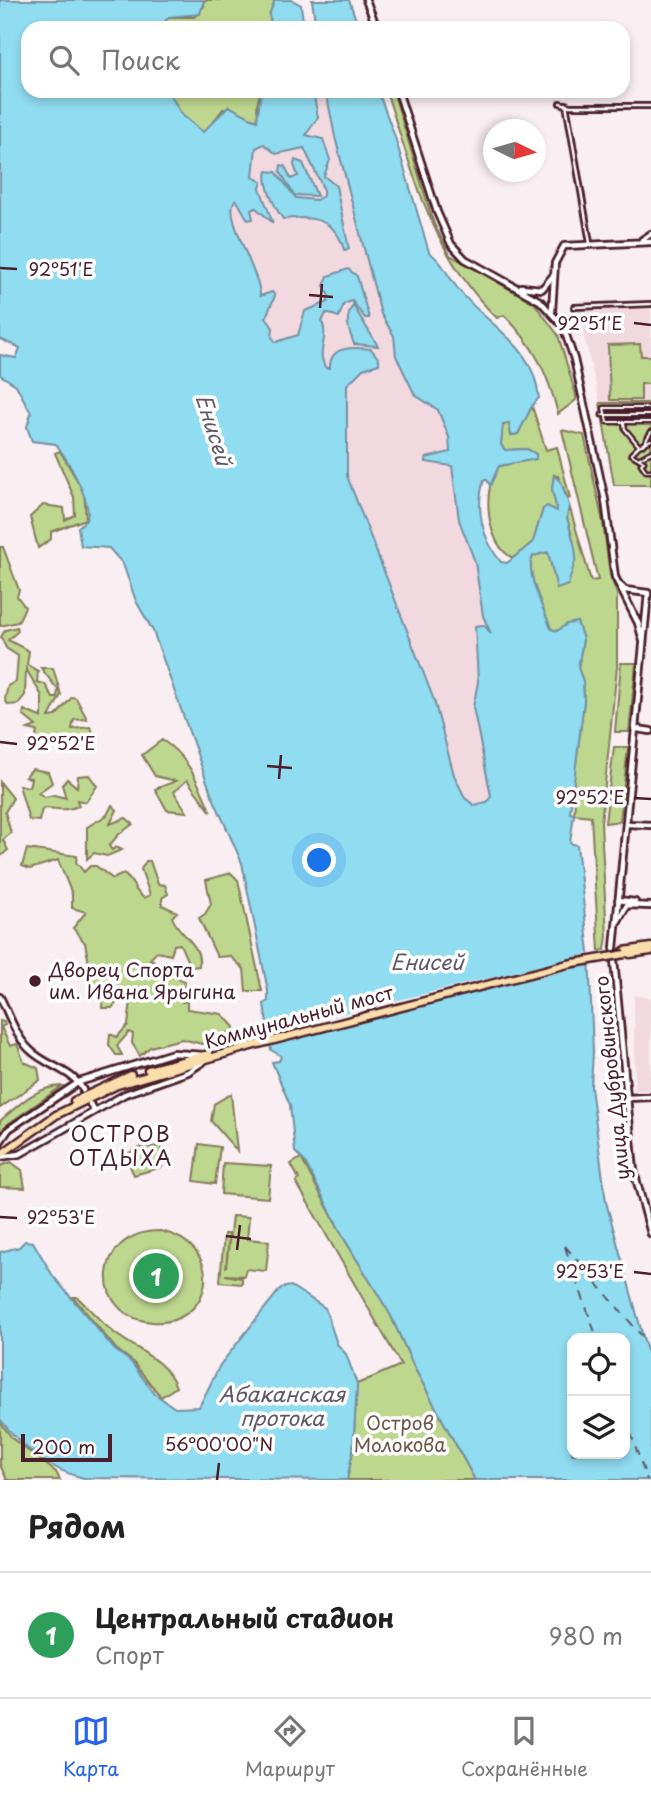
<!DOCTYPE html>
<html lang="ru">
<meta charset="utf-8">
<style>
:root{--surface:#fff;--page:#f6f6f6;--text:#222;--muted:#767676;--line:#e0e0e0;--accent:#2563eb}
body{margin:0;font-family:"Playpen Sans",sans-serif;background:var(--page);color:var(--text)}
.controls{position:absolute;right:21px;bottom:21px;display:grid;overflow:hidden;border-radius:14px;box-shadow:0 4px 10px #0003}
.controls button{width:63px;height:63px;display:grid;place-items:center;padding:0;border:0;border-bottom:2px solid var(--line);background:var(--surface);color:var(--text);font:35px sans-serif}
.compass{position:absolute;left:483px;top:119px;width:63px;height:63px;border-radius:50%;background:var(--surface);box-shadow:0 4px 10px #0003;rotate:95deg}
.scale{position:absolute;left:21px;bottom:18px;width:91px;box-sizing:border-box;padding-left:7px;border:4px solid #4a1f2b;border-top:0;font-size:19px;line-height:24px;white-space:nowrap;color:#4a1f2b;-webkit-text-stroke:5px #fff;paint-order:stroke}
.you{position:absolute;left:320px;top:861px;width:24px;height:24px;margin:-18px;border:5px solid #fff;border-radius:50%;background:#1a73e8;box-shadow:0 0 0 10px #1a73e833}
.badge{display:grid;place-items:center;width:46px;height:46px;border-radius:50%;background:var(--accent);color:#fff;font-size:23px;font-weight:700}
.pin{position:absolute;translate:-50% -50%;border:4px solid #fff;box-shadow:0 2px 7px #0006}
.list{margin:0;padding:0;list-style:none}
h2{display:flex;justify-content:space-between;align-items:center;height:91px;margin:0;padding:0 28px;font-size:30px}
h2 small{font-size:23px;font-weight:400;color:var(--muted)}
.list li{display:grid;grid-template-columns:46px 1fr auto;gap:21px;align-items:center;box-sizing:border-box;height:126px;padding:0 28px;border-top:2px solid var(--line)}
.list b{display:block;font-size:26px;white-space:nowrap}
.list p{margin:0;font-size:23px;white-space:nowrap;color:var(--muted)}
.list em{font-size:23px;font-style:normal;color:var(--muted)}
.icon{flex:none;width:38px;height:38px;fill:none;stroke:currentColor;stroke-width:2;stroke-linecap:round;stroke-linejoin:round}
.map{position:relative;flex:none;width:651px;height:1480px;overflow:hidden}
.search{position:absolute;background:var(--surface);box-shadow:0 4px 10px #0003;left:21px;right:21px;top:21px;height:77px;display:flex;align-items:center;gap:18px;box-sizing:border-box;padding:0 24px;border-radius:21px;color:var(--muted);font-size:26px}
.sheet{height:217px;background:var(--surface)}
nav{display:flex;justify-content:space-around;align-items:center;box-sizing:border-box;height:98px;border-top:2px solid var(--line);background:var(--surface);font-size:19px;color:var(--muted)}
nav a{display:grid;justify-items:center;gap:4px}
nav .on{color:var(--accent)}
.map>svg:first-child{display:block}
.built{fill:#f2d9e0}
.green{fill:#bed78e;stroke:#847b5c;stroke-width:2}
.water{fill:#90dcf0;stroke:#7490a1;stroke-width:2;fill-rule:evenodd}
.pier{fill:#f9eef1}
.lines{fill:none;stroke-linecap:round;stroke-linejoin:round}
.ferry{stroke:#5f5866;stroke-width:2;stroke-dasharray:9 7;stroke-linecap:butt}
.pedestrian-casing{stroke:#4a1f2b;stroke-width:7}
.minor-casing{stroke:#4a1f2b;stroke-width:8}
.tertiary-casing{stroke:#4a1f2b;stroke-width:10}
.secondary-casing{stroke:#4a1f2b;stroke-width:10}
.trunk-casing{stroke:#4a1f2b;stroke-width:11}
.pedestrian{stroke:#fff;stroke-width:2}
.minor{stroke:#fff;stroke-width:2.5}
.tertiary{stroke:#fff;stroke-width:4.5}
.secondary{stroke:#fff;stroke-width:4.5}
.trunk{stroke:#f9deab;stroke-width:6}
.trunk-bridge-casing{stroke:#4a1f2b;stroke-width:11;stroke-linecap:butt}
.trunk-bridge{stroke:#f9deab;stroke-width:6}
.ticks{fill:none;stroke:#4a1f2b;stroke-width:2.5}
.poi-dot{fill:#4a1f2b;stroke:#fff;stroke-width:2.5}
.labels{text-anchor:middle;stroke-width:7;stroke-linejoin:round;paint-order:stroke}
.poi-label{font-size:19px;fill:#4a1f2b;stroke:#fff;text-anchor:start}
.street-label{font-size:19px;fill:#4a1f2b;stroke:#fff}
.park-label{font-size:19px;fill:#6d5649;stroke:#fff}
.water-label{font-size:21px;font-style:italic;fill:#5f5866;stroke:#fff}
.neighbourhood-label{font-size:21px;letter-spacing:2px;fill:#4a1f2b;stroke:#fff}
.ticks-label{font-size:18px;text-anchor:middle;fill:#4a1f2b;stroke:#fff;stroke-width:7;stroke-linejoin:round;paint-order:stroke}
</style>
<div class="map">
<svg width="651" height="1480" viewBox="0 0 651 1480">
<rect width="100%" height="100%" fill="#f9eef1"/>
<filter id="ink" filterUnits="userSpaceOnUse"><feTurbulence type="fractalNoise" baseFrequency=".0143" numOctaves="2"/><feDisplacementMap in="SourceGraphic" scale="14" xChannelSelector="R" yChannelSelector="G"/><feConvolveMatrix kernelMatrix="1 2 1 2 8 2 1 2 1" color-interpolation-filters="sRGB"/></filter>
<g filter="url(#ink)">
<path class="built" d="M 308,91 L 326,91 L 335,137 L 374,288 L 381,314 L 394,336 L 400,366 L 418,398 L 438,410 L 449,437 L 450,452 L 425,460 L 452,466 L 459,520 L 475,562 L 483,616 L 491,634 L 480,624 L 475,647 L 478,682 L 474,716 L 491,796 L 483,804 L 469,802 L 459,790 L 440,729 L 434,700 L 346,471 L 347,386 L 364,369 L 379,364 L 326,368 L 321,355 L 326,333 L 322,322 L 326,313 L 339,317 L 348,301 L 355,302 L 369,314 L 357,276 L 352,270 L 329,296 L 328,302 L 318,305 L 302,321 L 298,335 L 276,342 L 272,337 L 273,330 L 266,317 L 274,301 L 259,296 L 257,281 L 230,213 L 236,199 L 247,219 L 253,219 L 251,210 L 256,208 L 274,219 L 260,188 L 262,182 L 253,177 L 256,148 L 264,144 L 293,151 L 304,148 L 323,188 L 323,196 L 316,200 L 296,198 L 276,172 L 265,177 L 273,201 L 283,219 L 299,216 L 335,228 L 340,234 L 344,250 L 349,249 L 336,186 L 324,176 L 330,160 L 323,139 L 306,135 L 318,120 L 319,112 L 314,96 Z
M 651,309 L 651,403 L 600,403 L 578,311 Z
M 634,995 L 651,998 L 651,1090 L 635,1090 Z"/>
<path class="green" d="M 204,0 L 275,0 L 269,15 L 274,28 L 159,28 L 169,17 L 194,17 L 204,6 Z
M 168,91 L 261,91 L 257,104 L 258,120 L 223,109 L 206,131 L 198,131 L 182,115 Z
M 386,91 L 393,91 L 434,224 L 450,255 L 534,303 L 558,335 L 576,395 L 576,400 L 558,414 C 548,373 534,345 504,315 L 497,318 C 433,256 413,173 386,91 Z
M 640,344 L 641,356 L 651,356 L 651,384 L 641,384 L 641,400 L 610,400 L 608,345 Z
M 600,403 L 651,403 L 651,485 L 614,485 Z
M 532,406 L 546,450 L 557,447 L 570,498 L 568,499 L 558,476 L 554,475 L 552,489 L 557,510 L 543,509 L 533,542 L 513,558 C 486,546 481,487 499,466 L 536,459 L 536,454 L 527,449 L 505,450 L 501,445 L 502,426 L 509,423 L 511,435 L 518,434 Z
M 562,430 L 584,435 L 603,522 L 610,575 L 617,594 L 617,667 L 601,823 L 607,936 L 605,950 L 599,951 L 591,816 L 574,814 L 575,801 L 571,800 L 584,701 L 583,681 L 578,668 L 583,639 L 577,622 L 557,631 L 551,629 C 545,612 524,571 533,556 L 548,552 L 557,588 L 574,543 L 567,518 L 569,505 L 591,581 L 598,580 Z
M 60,451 L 84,492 L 86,519 L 51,532 L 51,539 L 38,548 L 30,517 L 43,505 L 64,508 L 65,520 L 75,515 L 74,497 L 55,453 Z
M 0,547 L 3,547 L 19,590 L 17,596 L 25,607 L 18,622 L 0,626 Z
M 17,627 L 18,631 L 8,640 L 29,651 L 27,665 L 38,671 L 37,682 L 45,684 L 53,698 L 57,698 L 58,690 L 41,668 L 53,668 L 61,695 L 49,717 L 56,716 L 72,697 L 76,698 L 87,719 L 74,720 L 72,729 L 90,727 L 97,739 L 35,743 L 37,731 L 28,729 L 36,726 L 23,715 L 24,710 L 42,718 L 42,696 L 26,669 L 25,695 L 18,704 L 8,705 L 5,699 L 8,686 L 16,681 L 18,656 L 6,648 L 1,637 L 5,630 Z
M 621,663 L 636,663 L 629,732 L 615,732 Z
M 162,740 C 189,757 198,783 211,812 L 187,780 L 174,792 L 187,812 L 167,810 L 155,789 L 176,781 L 155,776 L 142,755 Z
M 614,747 L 628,747 L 620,821 L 605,823 Z
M 32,769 L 48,772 L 52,783 L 38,793 L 45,797 L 54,795 L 66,798 L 62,785 L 67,779 L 77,787 L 78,776 L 89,775 L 97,786 L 86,802 L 77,800 L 79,806 C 61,813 53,806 42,809 L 39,821 L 29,820 L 19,785 L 29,787 L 31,778 L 25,777 Z
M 0,782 L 13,798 L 5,812 L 11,833 L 3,840 L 8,850 L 0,857 Z
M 112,805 L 117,810 L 110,824 L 126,818 L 133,824 L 118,835 L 109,846 L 112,850 L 116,847 L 122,850 L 107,856 L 94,853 L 87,859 L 87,827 L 107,815 Z
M 27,849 L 77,856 L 76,862 L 84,872 L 90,866 L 96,866 L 113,879 L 123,874 C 134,880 134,892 144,898 L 150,895 L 141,869 L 146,861 L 150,861 L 158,884 L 165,885 L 168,894 L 162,898 L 162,905 L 177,912 L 172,917 C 179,936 202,943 199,966 L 190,967 L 180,944 L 174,945 L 171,955 L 157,952 L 150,959 C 164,964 171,978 185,981 L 184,987 L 175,992 L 182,994 L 182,1002 L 187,1001 L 187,1009 L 222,1014 L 234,1027 L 233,1031 L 202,1044 L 182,1039 L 150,1047 L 140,1056 L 132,1043 L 133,1034 L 129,1032 L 117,1046 L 122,1055 L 116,1055 L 109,1045 L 110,1034 L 117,1037 L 128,1025 L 131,1000 L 123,992 L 115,993 L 117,1002 L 112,1008 L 102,1008 L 103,995 L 93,984 L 85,943 L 73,928 L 86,912 L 72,908 L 72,894 L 58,860 L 30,869 L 22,866 Z
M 231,873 L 238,880 L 262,991 L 246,991 L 244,969 L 230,956 L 217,957 L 199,918 L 205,914 L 211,904 L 206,880 Z
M 0,1021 L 4,1022 L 5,1025 L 1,1027 L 10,1046 L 17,1044 L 24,1062 L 38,1068 L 40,1080 L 0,1108 Z
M 62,1086 L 4,1127 L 0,1134 L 0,1121 C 20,1104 35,1087 62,1086 Z
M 231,1094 L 237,1151 L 211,1121 L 214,1104 Z
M 199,1144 L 220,1147 L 215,1184 L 194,1181 Z
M 161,1146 L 162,1167 L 134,1175 L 125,1155 L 139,1148 Z
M 301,1158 L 345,1240 L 390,1314 L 414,1367 L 475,1480 L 347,1480 L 353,1450 L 357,1384 L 401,1365 L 296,1182 L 299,1179 L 291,1164 Z
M 11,1162 L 22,1170 L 25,1188 L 0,1187 L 0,1166 Z
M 223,1163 L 271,1166 L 268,1198 L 221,1194 Z
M 232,1216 L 249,1217 L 247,1239 L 269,1241 L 266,1271 L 246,1269 L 244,1276 L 225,1275 L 242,1278 L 242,1284 L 220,1282 L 224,1234 L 229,1234 L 226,1268 Z
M 160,1231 C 228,1245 214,1327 152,1322 C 90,1317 91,1231 160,1231 Z
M 73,1297 L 77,1297 C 89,1308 100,1321 112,1331 C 134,1349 167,1360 176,1387 L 161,1397 L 132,1361 L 116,1349 Z
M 0,1422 L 13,1439 L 56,1472 L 60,1480 L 7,1480 L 0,1465 Z"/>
<path class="water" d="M 0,0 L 204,0 L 200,14 L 169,17 L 159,28 L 28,28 L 28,91 L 168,91 L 182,115 L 203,132 L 229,106 L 257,121 L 261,91 L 308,91 L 314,96 L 318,117 L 306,135 L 323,139 L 330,160 L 324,176 L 336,186 L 349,249 L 344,250 C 336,218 311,216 283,219 C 275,208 263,184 267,171 L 276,172 L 296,198 L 316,200 L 323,196 L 323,188 L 304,148 L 276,154 L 264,144 L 256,148 L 253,177 L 262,182 L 260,188 L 273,223 L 256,208 L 251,210 L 253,219 L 248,220 L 236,199 C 220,213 261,274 260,296 L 272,292 L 275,296 L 266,317 L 273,328 L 272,337 L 276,342 L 298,335 L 305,311 L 328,302 L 329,296 L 324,286 L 328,276 L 348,269 L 357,276 L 369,318 L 365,318 L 352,301 L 344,304 L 339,317 L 326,313 L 322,322 C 330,338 315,352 326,368 L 330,368 C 329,345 355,347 371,349 L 379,359 L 379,364 L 363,369 L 347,385 L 347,476 L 434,700 L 454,775 L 465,798 L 474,805 L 487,802 L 491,796 L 473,707 L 478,682 L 475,626 L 484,625 L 491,634 L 483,616 L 475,562 L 459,520 L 452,466 L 426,462 L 426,458 L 450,452 L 449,437 L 438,410 L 415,395 L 396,356 L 394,336 L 381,314 L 335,137 L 326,91 L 378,91 L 395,137 L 429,252 C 444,263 447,276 459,290 C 490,329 533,342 539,398 L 532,406 L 518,434 L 511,435 L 509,423 L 503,424 L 501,445 L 505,450 L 527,449 L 536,454 L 536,459 L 499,466 L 490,486 L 487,480 L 484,480 C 475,508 482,539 501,562 L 507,563 L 533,542 L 543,509 L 547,506 L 557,511 L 552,489 L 554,475 L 561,482 L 569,505 L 567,518 L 575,547 L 576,558 L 568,585 L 557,589 L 548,552 L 533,556 C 524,571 545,612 551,629 L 557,631 L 567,624 L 577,622 L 583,639 L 578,668 L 583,681 L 584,701 L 570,813 L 574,814 L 570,843 L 577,845 L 589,953 L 593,1051 L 591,1087 L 606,1202 L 651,1366 L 651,1480 L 475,1480 L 414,1367 L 390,1314 L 345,1240 L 305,1162 L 295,1152 L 290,1105 L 272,1062 L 279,1061 L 281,1056 L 271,1050 L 264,1004 L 268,1001 L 268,991 L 242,863 L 211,793 L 153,631 L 136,601 L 123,564 L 109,548 L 81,546 L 78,527 C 80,525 84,523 86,520 C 95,505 65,456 56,444 L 32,441 L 27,427 L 31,413 L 16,385 L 0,375 L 0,355 L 16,358 L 20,348 L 0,339 ZM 572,1338 L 625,1338 L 625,1454 L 572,1454 Z
M 275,0 L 292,0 L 301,5 L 304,28 L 272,26 L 269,15 Z
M 312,0 L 349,0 L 359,28 L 316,28 Z
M 295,160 L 303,163 L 317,196 L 294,195 L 280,171 L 281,165 L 285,166 L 291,179 L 298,176 L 294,165 Z
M 353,305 L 378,346 L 354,344 C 348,328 344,320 353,305 Z
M 25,1241 L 33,1242 L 53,1276 L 115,1350 L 130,1361 L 155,1394 L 175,1408 L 199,1407 L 220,1365 L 281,1288 L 291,1286 L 325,1308 L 337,1344 L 346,1354 L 357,1384 L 353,1450 L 347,1480 L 84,1478 C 51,1471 20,1446 0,1419 L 0,1252 L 19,1247 Z"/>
<path class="pier" d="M 592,953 L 593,964 L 266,1045 L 264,1034 L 283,1028 Z"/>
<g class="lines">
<path class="ferry" d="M 565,1246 L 642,1336
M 565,1247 L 597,1338
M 625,1417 L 647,1480"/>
<defs>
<path id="pedestrian" d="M 651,408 L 604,408 L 607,422 L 651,422
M 602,415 L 651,415
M 624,423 L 625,429 L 639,446 L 651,440
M 643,445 L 651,432
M 639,446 L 631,454 L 644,462 L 641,464 L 646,471 L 651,471
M 640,458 L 651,452"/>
<path id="minor" d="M 560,103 L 570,106 L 651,106
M 566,104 L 590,243
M 574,307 L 651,304"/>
<path id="tertiary" d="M 637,729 L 651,731
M 628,824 L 651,825"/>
<path id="secondary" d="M 366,0 L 377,28
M 398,91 L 437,212 L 451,244 L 465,259 L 540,301 L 563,326 L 574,359 L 605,500 L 615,577 L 638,623 L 643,641
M 642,240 L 651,234
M 521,287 L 542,289 L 553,276
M 552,311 L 555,263 L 564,246 L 651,242
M 618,900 L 635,902
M 618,921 L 627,905 L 651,906
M 614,948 L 648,593 L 625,590 L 618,583
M 614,960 L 634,1171 L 651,1234
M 0,997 C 9,1014 16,1037 30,1050 C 46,1066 73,1070 83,1090
M 627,1098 L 651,1097
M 90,1104 L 94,1111
M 0,1142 L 9,1129 L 79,1082 L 173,1053 L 204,1055
M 0,1157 L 20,1154 L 125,1094 L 188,1072 L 203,1062"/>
<path id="trunk" d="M 624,951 L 651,947
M 630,954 L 651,951
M 148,1070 L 209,1054
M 74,1101 L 131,1075
M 0,1155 L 56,1115 L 117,1085 L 251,1046"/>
</defs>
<use href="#pedestrian" class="pedestrian-casing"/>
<use href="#minor" class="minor-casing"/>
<use href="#tertiary" class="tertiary-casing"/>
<use href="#secondary" class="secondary-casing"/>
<use href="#trunk" class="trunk-casing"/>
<use href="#pedestrian" class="pedestrian"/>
<use href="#minor" class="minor"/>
<use href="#tertiary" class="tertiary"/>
<use href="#secondary" class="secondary"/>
<use href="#trunk" class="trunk"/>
<defs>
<path id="trunk-bridge" d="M 251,1046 L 568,964 L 625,954"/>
</defs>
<use href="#trunk-bridge" class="trunk-bridge-casing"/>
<use href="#trunk-bridge" class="trunk-bridge"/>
</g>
</g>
<path class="ticks" d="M 0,268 L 17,269M 309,295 L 333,297M 320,308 L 322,284M 634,323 L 651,325M 0,742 L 17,744M 267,766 L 292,768M 279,779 L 281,755M 634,798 L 651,799M 0,1217 L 17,1218M 226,1236 L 251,1239M 237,1250 L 240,1225M 634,1272 L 651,1274M 217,1480 L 219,1463"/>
<circle class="poi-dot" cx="35" cy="981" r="7"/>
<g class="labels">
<g class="poi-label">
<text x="49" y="977">Дворец Спорта<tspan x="49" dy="22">им. Ивана Ярыгина</tspan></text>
</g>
<g class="street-label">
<text transform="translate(299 1017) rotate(-15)" y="7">Коммунальный мост</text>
<text transform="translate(612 1078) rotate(-96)" y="7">улица Дубровинского</text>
</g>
<g class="park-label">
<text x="400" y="1430">Остров<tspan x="400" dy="22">Молокова</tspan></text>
</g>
<g class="water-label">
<text transform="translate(213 430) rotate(73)" y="7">Енисей</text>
<text x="427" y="970">Енисей</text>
<text x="282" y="1402">Абаканская<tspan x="282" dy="24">протока</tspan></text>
</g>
<g class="neighbourhood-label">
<text x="121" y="1142">ОСТРОВ<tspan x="121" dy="24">ОТДЫХА</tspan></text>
</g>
</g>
<g class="ticks-label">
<text x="61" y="276">92°51'E</text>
<text x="590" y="330">92°51'E</text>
<text x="61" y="750">92°52'E</text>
<text x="590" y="804">92°52'E</text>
<text x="61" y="1224">92°53'E</text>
<text x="590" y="1278">92°53'E</text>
<text x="219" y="1451">56°00'00"N</text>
</g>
</svg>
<div class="controls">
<button><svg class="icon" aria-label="locate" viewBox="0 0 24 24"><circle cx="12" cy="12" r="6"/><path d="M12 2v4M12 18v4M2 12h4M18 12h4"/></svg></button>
<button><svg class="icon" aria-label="layers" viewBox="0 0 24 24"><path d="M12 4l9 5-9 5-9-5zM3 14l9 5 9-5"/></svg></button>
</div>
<svg class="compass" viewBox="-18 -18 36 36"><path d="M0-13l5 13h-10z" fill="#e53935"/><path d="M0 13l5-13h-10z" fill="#767676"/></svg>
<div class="scale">200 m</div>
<div class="you"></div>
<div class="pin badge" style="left:156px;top:1276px;background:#2e9e5b">1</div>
<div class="search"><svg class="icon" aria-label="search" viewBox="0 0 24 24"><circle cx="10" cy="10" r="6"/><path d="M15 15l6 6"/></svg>Поиск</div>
</div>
<section class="sheet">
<h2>Рядом<small></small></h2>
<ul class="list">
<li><span class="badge" style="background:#2e9e5b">1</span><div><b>Центральный стадион</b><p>Спорт</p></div><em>980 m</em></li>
</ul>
</section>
<nav>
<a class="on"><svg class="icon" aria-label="map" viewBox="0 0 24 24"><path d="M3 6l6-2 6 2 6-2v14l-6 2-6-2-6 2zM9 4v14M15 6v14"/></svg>Карта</a>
<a><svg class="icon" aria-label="directions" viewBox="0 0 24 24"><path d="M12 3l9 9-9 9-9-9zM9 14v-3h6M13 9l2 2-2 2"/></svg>Маршрут</a>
<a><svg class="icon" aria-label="saved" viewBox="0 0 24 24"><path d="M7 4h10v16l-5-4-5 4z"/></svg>Сохранённые</a>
</nav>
